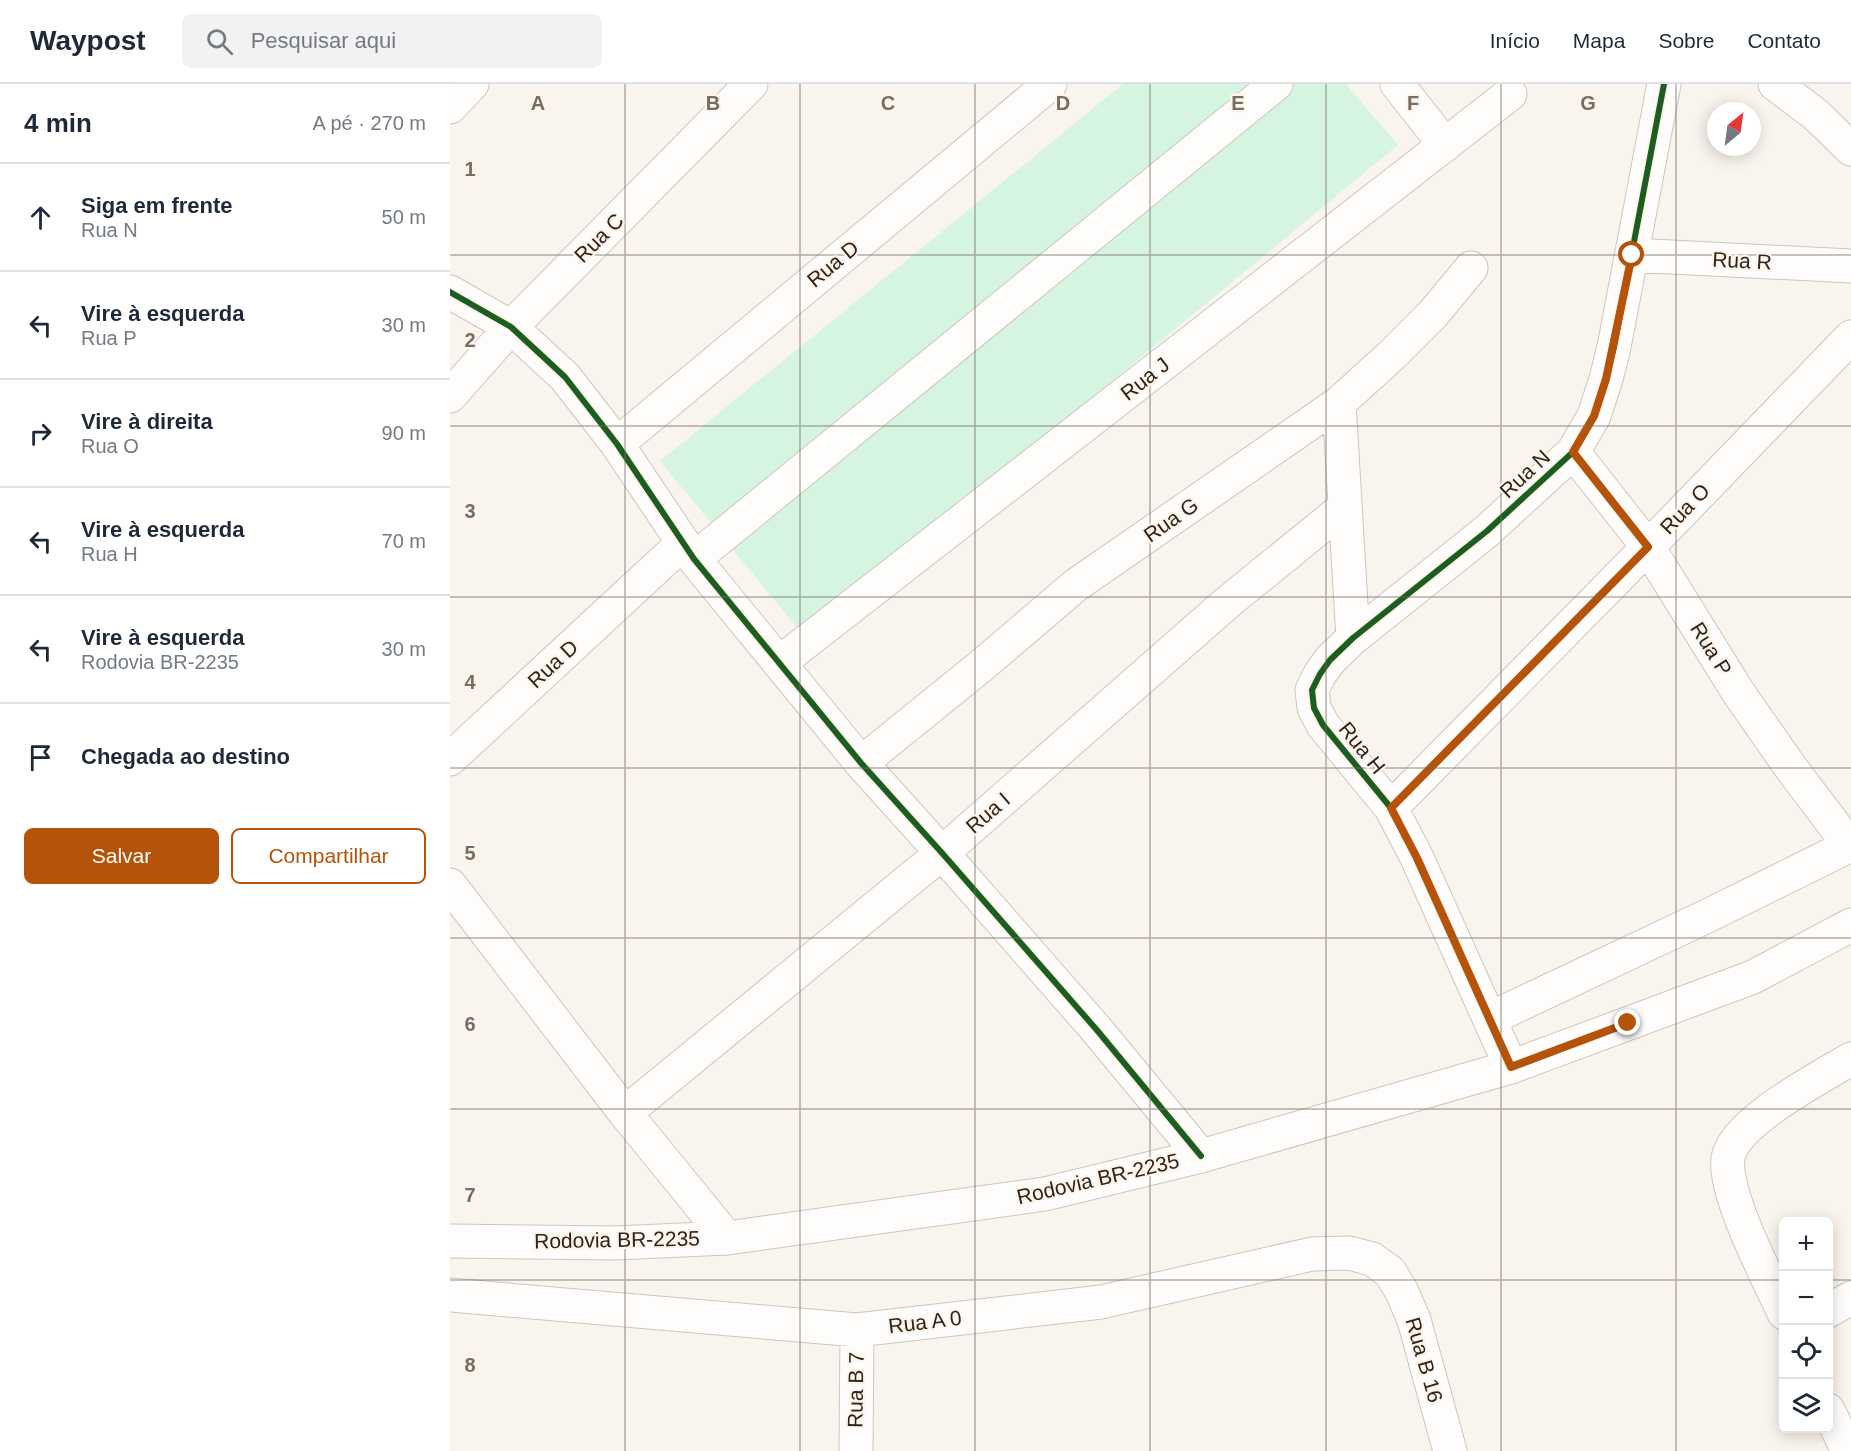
<!DOCTYPE html>
<html lang="pt">
<meta charset="utf-8">
<style>
:root{--surface:#fff;--page:#f2f2f3;--text:#1f2937;--muted:#747a83;--line:#e0e1e3;--accent:#b45309}
body{margin:0;font-family:Helvetica,sans-serif;background:var(--page);color:var(--text)}
.controls{position:absolute;right:18px;bottom:18px;display:grid;overflow:hidden;border-radius:9px;box-shadow:0 3px 15px #0003}
.controls button{width:54px;height:54px;display:grid;place-items:center;padding:0;border:0;border-bottom:2px solid var(--line);background:var(--surface);color:var(--text);font:30px sans-serif}
.compass{position:absolute;left:1257px;top:18px;width:54px;height:54px;border-radius:50%;background:var(--surface);box-shadow:0 3px 15px #0003;rotate:29deg}
.stop{position:absolute;width:18px;height:18px;margin:-14px;border:4px solid #b45309;border-radius:50%;background:#fff}
.stop.end{background:#b45309;border-color:#fff;box-shadow:0 2px 6px #0008}
.list{margin:0;padding:0;list-style:none}
h2{display:flex;justify-content:space-between;align-items:center;height:78px;margin:0;padding:0 24px;font-size:26px}
h2 small{font-size:20px;font-weight:400;color:var(--muted)}
.list li{display:grid;grid-template-columns:39px 1fr auto;gap:18px;align-items:center;box-sizing:border-box;height:108px;padding:0 24px;border-top:2px solid var(--line)}
.list b{display:block;font-size:22px;white-space:nowrap}
.list p{margin:0;font-size:20px;white-space:nowrap;color:var(--muted)}
.list em{font-size:20px;font-style:normal;color:var(--muted)}
.actions{display:flex;gap:12px;padding:18px 24px}
.actions a{flex:1;padding:14px 0;border:2px solid var(--accent);border-radius:9px;text-align:center;font-size:21px;color:var(--accent)}
.actions .main{background:var(--accent);color:#fff}
.icon{flex:none;width:33px;height:33px;fill:none;stroke:currentColor;stroke-width:2;stroke-linecap:round;stroke-linejoin:round}
.map{position:relative;flex:none;width:1401px;height:1367px;overflow:hidden}
header{display:flex;align-items:center;gap:36px;box-sizing:border-box;height:84px;padding:0 30px;background:var(--surface);border-bottom:2px solid var(--line)}
header strong{font-size:28px}
nav{display:flex;gap:33px;margin-inline-start:auto;font-size:21px}
.search{width:420px;height:54px;background:var(--page);display:flex;align-items:center;gap:15px;box-sizing:border-box;padding:0 21px;border-radius:9px;color:var(--muted);font-size:22px}
main{display:flex}
aside{flex:1;background:var(--surface)}
.map>svg:first-child{display:block}
.green{fill:#d6f5e1}
.lines{fill:none;stroke-linecap:round;stroke-linejoin:round}
.minor-casing{stroke:#cdc6bf;stroke-width:35}
.major-casing{stroke:#cdc6bf;stroke-width:35}
.minor{stroke:#fefdfc;stroke-width:33}
.major{stroke:#fefdfc;stroke-width:33}
.cycleway-casing{stroke:#fef4ea;stroke-width:10}
.cycleway{stroke:#1b5e20;stroke-width:6}
.route{stroke:#b45309;stroke-width:8}
.grid{fill:none;stroke:#756d66;stroke-width:1.5;stroke-opacity:0.55}
.labels{text-anchor:middle;stroke-width:4.5;stroke-linejoin:round;paint-order:stroke}
.street-label{font-size:21px;fill:#2e241c;stroke:#fef4ea}
.grid-label{font-size:20px;text-anchor:middle;font-weight:bold;fill:#756d66;stroke:#fef4ea;stroke-width:4.5;stroke-linejoin:round;paint-order:stroke}
</style>
<header>
<strong>Waypost</strong>
<div class="search"><svg class="icon" aria-label="search" viewBox="0 0 24 24"><circle cx="10" cy="10" r="6"/><path d="M15 15l6 6"/></svg>Pesquisar aqui</div>
<nav><a>Início</a><a>Mapa</a><a>Sobre</a><a>Contato</a></nav>
</header>
<main>
<aside>
<h2>4 min<small>A pé · 270 m</small></h2>
<ul class="list">
<li><svg class="icon" aria-label="ahead" viewBox="0 0 24 24"><path d="M12 20V5M6 11l6-6 6 6"/></svg><div><b>Siga em frente</b><p>Rua N</p></div><em>50 m</em></li>
<li><svg class="icon" aria-label="left" viewBox="0 0 24 24"><path d="M17 20v-9H6M10 6l-5 5 5 5"/></svg><div><b>Vire à esquerda</b><p>Rua P</p></div><em>30 m</em></li>
<li><svg class="icon" aria-label="right" viewBox="0 0 24 24"><path d="M7 20v-9h11M14 6l5 5-5 5"/></svg><div><b>Vire à direita</b><p>Rua O</p></div><em>90 m</em></li>
<li><svg class="icon" aria-label="left" viewBox="0 0 24 24"><path d="M17 20v-9H6M10 6l-5 5 5 5"/></svg><div><b>Vire à esquerda</b><p>Rua H</p></div><em>70 m</em></li>
<li><svg class="icon" aria-label="left" viewBox="0 0 24 24"><path d="M17 20v-9H6M10 6l-5 5 5 5"/></svg><div><b>Vire à esquerda</b><p>Rodovia BR-2235</p></div><em>30 m</em></li>
<li><svg class="icon" aria-label="arrive" viewBox="0 0 24 24"><path d="M6 21V4h12l-3 4 3 4H6"/></svg><div><b>Chegada ao destino</b></div></li>
</ul>
<div class="actions"><a class="main">Salvar</a><a>Compartilhar</a></div>
</aside>
<div class="map">
<svg width="1401" height="1367" viewBox="0 0 1401 1367">
<rect width="100%" height="100%" fill="#faf4ee"/>
<path class="green" d="M 673,0 L 896,0 L 948,61 L 354,552 L 210,377 Z"/>
<g class="lines">
<defs>
<path id="minor" d="M 947,0 L 995,61
M 1325,0 L 1365,30 L 1401,65
M 0,23 L 22,0
M 1182,171 L 1401,182
M 0,208 L 61,243 L 115,293 L 167,360 L 244,475 L 411,679 L 492,769 L 646,945 L 751,1072
M 0,312 L 61,243 L 301,0
M 889,319 L 903,554
M 167,360 L 600,0
M 1123,368 L 1198,463 L 1288,608 L 1341,684 L 1400,762
M 244,475 L 826,0
M 329,579 L 1060,10
M 0,675 L 233,459
M 411,679 L 531,582 L 626,501 L 889,319 L 943,270 L 983,230 L 1021,184
M 941,724 L 1198,463 L 1401,253
M 0,801 L 175,1029 L 277,1154
M 1041,934 L 1251,835 L 1401,761
M 1061,983 L 967,774 L 941,724 L 873,641 L 864,624 L 862,606 L 870,590 L 880,576 L 903,554 L 1037,447 L 1123,368 L 1144,332 L 1156,295 L 1164,263 L 1214,0
M 175,1029 L 492,769 L 778,518 L 895,423
M 0,1211 L 407,1246 L 651,1218 L 862,1170 L 899,1169 L 922,1175 L 940,1188 L 952,1208 L 964,1236 L 1000,1367
M 1378,1227 L 1401,1214
M 1334,1229 C 1318,1194 1273,1109 1278,1074 C 1284,1038 1371,993 1401,975
M 1378,1326 L 1398,1367
M 406,1367 L 407,1246"/>
<path id="major" d="M 0,1157 L 165,1159 L 277,1154 L 595,1110 L 751,1072 L 1061,983 L 1303,893 L 1401,841"/>
</defs>
<use href="#minor" class="minor-casing"/>
<use href="#major" class="major-casing"/>
<use href="#minor" class="minor"/>
<use href="#major" class="major"/>
<defs>
<path id="cycleway" d="M 0,208 L 61,243 L 115,293 L 167,360 L 244,475 L 411,679 L 492,769 L 646,945 L 751,1072
M 1061,983 L 967,774 L 941,724 L 873,641 L 864,624 L 862,606 L 870,590 L 880,576 L 903,554 L 1037,447 L 1123,368 L 1144,332 L 1156,295 L 1164,263 L 1214,0"/>
</defs>
<use href="#cycleway" class="cycleway-casing"/>
<use href="#cycleway" class="cycleway"/>
</g>
<g class="lines">
<path class="route" d="M 1178,939 L 1061,983 L 967,774 L 941,724 L 1198,463 L 1123,368 L 1144,332 L 1156,295 L 1182,171"/>
</g>
<path class="grid" d="M 175,0 L 175,1367M 350,0 L 350,1367M 525,0 L 525,1367M 700,0 L 700,1367M 876,0 L 876,1367M 1051,0 L 1051,1367M 1226,0 L 1226,1367M 0,171 L 1401,171M 0,342 L 1401,342M 0,513 L 1401,513M 0,684 L 1401,684M 0,854 L 1401,854M 0,1025 L 1401,1025M 0,1196 L 1334,1196M 1378,1196 L 1401,1196"/>
<g class="labels">
<g class="street-label">
<text transform="translate(149 154) rotate(-45)" y="7">Rua C</text>
<text transform="translate(1292 177) rotate(3)" y="7">Rua R</text>
<text transform="translate(383 180) rotate(-40)" y="7">Rua D</text>
<text transform="translate(695 295) rotate(-38)" y="7">Rua J</text>
<text transform="translate(1075 390) rotate(-43)" y="7">Rua N</text>
<text transform="translate(1235 425) rotate(-46)" y="7">Rua O</text>
<text transform="translate(721 436) rotate(-35)" y="7">Rua G</text>
<text transform="translate(1261 565) rotate(58)" y="7">Rua P</text>
<text transform="translate(103 580) rotate(-43)" y="7">Rua D</text>
<text transform="translate(912 664) rotate(51)" y="7">Rua H</text>
<text transform="translate(538 729) rotate(-41)" y="7">Rua I</text>
<text transform="translate(648 1095) rotate(-13)" y="7">Rodovia BR-2235</text>
<text transform="translate(167 1156) rotate(-1)" y="7">Rodovia BR-2235</text>
<text transform="translate(475 1238) rotate(-7)" y="7">Rua A 0</text>
<text transform="translate(974 1276) rotate(74)" y="7">Rua B 16</text>
<text transform="translate(406 1306) rotate(-89)" y="7">Rua B 7</text>
</g>
</g>
<g class="grid-label">
<text x="88" y="26">A</text>
<text x="263" y="26">B</text>
<text x="438" y="26">C</text>
<text x="613" y="26">D</text>
<text x="788" y="26">E</text>
<text x="963" y="26">F</text>
<text x="1138" y="26">G</text>
<text x="20" y="92">1</text>
<text x="20" y="263">2</text>
<text x="20" y="434">3</text>
<text x="20" y="605">4</text>
<text x="20" y="776">5</text>
<text x="20" y="947">6</text>
<text x="20" y="1118">7</text>
<text x="20" y="1288">8</text>
</g>
</svg>
<div class="controls">
<button>+</button>
<button>−</button>
<button><svg class="icon" aria-label="locate" viewBox="0 0 24 24"><circle cx="12" cy="12" r="6"/><path d="M12 2v4M12 18v4M2 12h4M18 12h4"/></svg></button>
<button><svg class="icon" aria-label="layers" viewBox="0 0 24 24"><path d="M12 4l9 5-9 5-9-5zM3 14l9 5 9-5"/></svg></button>
</div>
<svg class="compass" viewBox="-18 -18 36 36"><path d="M0-13l5 13h-10z" fill="#e53935"/><path d="M0 13l5-13h-10z" fill="#747a83"/></svg>
<div class="stop" style="left:1182px;top:171px"></div>
<div class="stop end" style="left:1178px;top:939px"></div>
</div>
</main>
